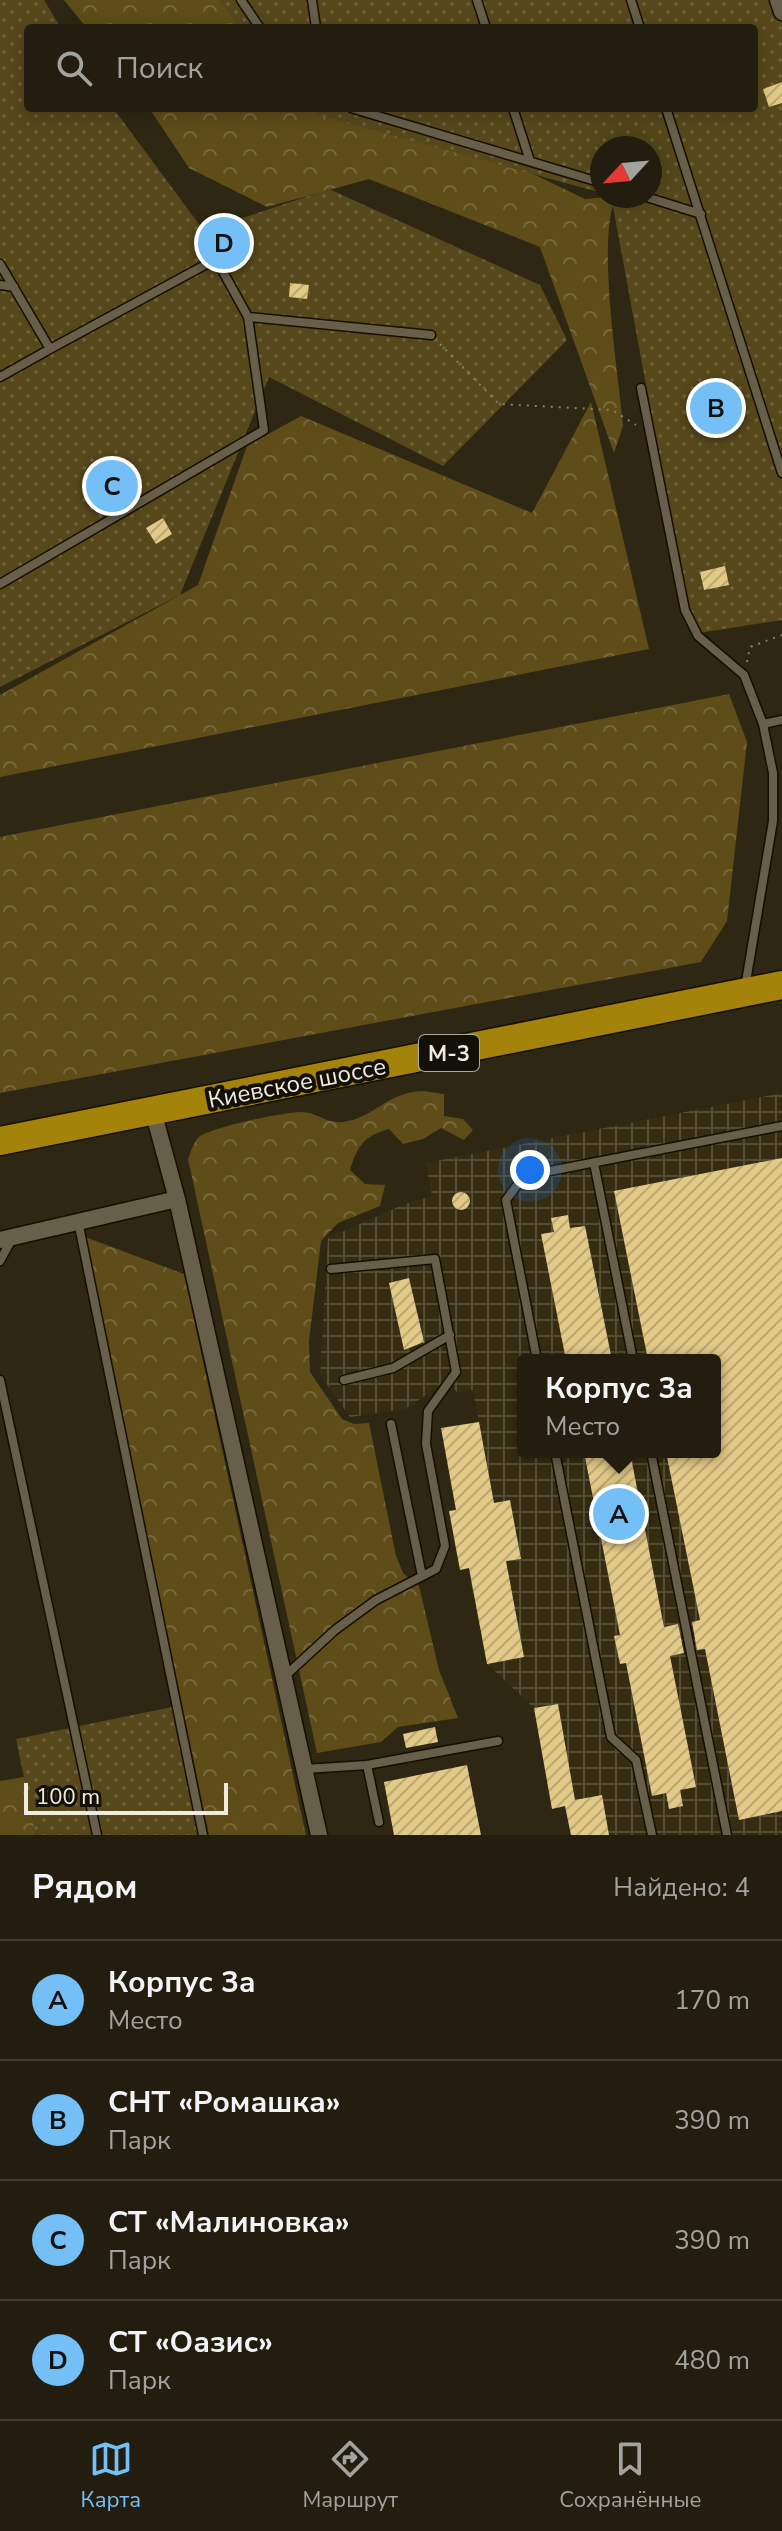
<!DOCTYPE html>
<html lang="ru">
<meta charset="utf-8">
<style>
:root{--surface:#221d0e;--page:#2a2617;--text:#f1f3f6;--muted:#a2a29e;--line:#3f3b2e;--accent:#74c0f6}
body{margin:0;font-family:"Nunito Sans",sans-serif;background:var(--page);color:var(--text)}
.compass{position:absolute;left:590px;top:136px;width:72px;height:72px;border-radius:50%;background:var(--surface);box-shadow:0 4px 20px #0003;rotate:244deg}
.scale{position:absolute;left:24px;bottom:20px;width:204px;box-sizing:border-box;padding-left:8px;border:4px solid #f0ebdf;border-top:0;font-size:22px;line-height:28px;white-space:nowrap;color:#f0ebdf;-webkit-text-stroke:6px #131008;paint-order:stroke}
.you{position:absolute;left:530px;top:1170px;width:28px;height:28px;margin:-20px;border:6px solid #fff;border-radius:50%;background:#1a73e8;box-shadow:0 0 0 12px #1a73e833}
.badge{display:grid;place-items:center;width:52px;height:52px;border-radius:50%;background:var(--accent);color:#111;font-size:26px;font-weight:700}
.pin{position:absolute;translate:-50% -50%;border:4px solid #fff;box-shadow:0 2px 8px #0006}
.popup{position:absolute;left:517px;top:1354px;width:204px;height:104px;box-sizing:border-box;display:grid;place-content:center;border-radius:8px;background:var(--surface);filter:drop-shadow(0 2px 6px #0005);font-size:26px;white-space:nowrap;color:var(--muted)}
.popup b{font-size:30px;color:var(--text)}
.popup::after{content:'';position:absolute;left:50%;top:100%;margin-left:-16px;border:16px solid transparent;border-top-color:var(--surface)}
.list{margin:0;padding:0;list-style:none}
h2{display:flex;justify-content:space-between;align-items:center;height:104px;margin:0;padding:0 32px;font-size:34px}
h2 small{font-size:26px;font-weight:400;color:var(--muted)}
.list li{display:grid;grid-template-columns:52px 1fr auto;gap:24px;align-items:center;box-sizing:border-box;height:120px;padding:0 32px;border-top:2px solid var(--line)}
.list b{display:block;font-size:30px;white-space:nowrap}
.list p{margin:0;font-size:26px;white-space:nowrap;color:var(--muted)}
.list em{font-size:26px;font-style:normal;color:var(--muted)}
.icon{flex:none;width:44px;height:44px;fill:none;stroke:currentColor;stroke-width:2;stroke-linecap:round;stroke-linejoin:round}
.map{position:relative;flex:none;width:782px;height:1835px;overflow:hidden}
.search{position:absolute;background:var(--surface);box-shadow:0 4px 20px #0003;left:24px;right:24px;top:24px;height:88px;display:flex;align-items:center;gap:20px;box-sizing:border-box;padding:0 28px;border-radius:8px;color:var(--muted);font-size:30px}
.sheet{height:584px;background:var(--surface)}
nav{display:flex;justify-content:space-around;align-items:center;box-sizing:border-box;height:112px;border-top:2px solid var(--line);background:var(--surface);font-size:22px;color:var(--muted)}
nav a{display:grid;justify-items:center;gap:4px}
nav .on{color:var(--accent)}
.map>svg:first-child{display:block}
.industrial{fill:url(#industrial-grid);fill-rule:evenodd}
.forest{fill:url(#forest-crowns)}
.garden{fill:url(#garden-dots)}
.building{fill:url(#building-hatch)}
.lines{fill:none;stroke-linecap:round;stroke-linejoin:round}
.lane-casing{stroke:#160f01;stroke-width:11}
.street-casing{stroke:#160f01;stroke-width:19}
.highway-casing{stroke:#160f01;stroke-width:31}
.path{stroke:#868070;stroke-width:2;stroke-dasharray:2 6;stroke-linecap:butt}
.lane{stroke:#675f4a;stroke-width:8}
.street{stroke:#675f4a;stroke-width:16}
.highway{stroke:#a4830a;stroke-width:28}
.labels{text-anchor:middle;stroke-width:8;stroke-linejoin:round;paint-order:stroke}
.shield{fill:#131008;stroke:#aea99e;stroke-width:2}
.shield-label{font-size:22px;font-weight:bold;fill:#f0ebdf}
.street-label{font-size:24px;fill:#f0ebdf;stroke:#131008}
</style>
<div class="map">
<svg width="782" height="1835" viewBox="0 0 782 1835">
<defs>
<pattern id="industrial-grid" width="8" height="8" patternUnits="userSpaceOnUse" patternTransform="scale(2)"><rect width="8" height="8" fill="#352c11"/><path d="M0 4h8M4 0v8" fill="none" stroke="#534b33"/></pattern>
<pattern id="forest-crowns" width="20" height="18" patternUnits="userSpaceOnUse" patternTransform="scale(2)"><rect width="20" height="18" fill="#5e4d18"/><path d="M2 6a3 3 0 1 1 6 0M12 15a3 3 0 1 1 6 0" fill="none" stroke="#756739"/></pattern>
<pattern id="garden-dots" width="8" height="8" patternUnits="userSpaceOnUse" patternTransform="scale(2)"><rect width="8" height="8" fill="#57481b"/><path d="M2 2h.1M6 6h.1" fill="none" stroke="#6f633c" stroke-width="1.8" stroke-linecap="round"/></pattern>
<pattern id="building-hatch" width="6" height="6" patternUnits="userSpaceOnUse" patternTransform="scale(2)"><rect width="6" height="6" fill="#e2c985"/><path d="M-1 1l2-2M0 6l6-6M5 7l2-2" fill="none" stroke="#bca874"/></pattern>
</defs>
<rect width="100%" height="100%" fill="#2e2713"/>
<path class="industrial" d="M 782,1093 L 782,1835 L 571,1835 L 565,1806 L 552,1809 L 534,1708 L 487,1664 L 470,1577 L 507,1570 L 505,1562 L 460,1570 L 449,1511 L 494,1502 L 493,1494 L 441,1428 L 479,1422 L 473,1390 L 457,1392 L 444,1383 L 405,1409 L 350,1417 L 320,1375 L 328,1238 L 405,1204 L 432,1196 L 426,1163 ZM 523,1360 L 715,1360 L 715,1452 L 523,1452 Z"/>
<path class="forest" d="M 64,0 L 258,0 L 257,28 L 87,28 Z
M 149,108 L 395,108 L 585,199 L 617,196 C 595,233 619,376 623,426 L 614,453 L 540,247 L 369,179 L 267,207 L 189,168 Z
M 591,402 L 649,649 L 0,777 L 0,695 L 198,585 L 247,446 L 301,416 L 532,513 Z
M 729,694 L 747,742 L 727,921 L 701,962 L 0,1093 L 0,837 Z
M 423,1091 L 444,1094 L 444,1116 L 463,1119 L 473,1130 L 464,1140 L 441,1128 L 423,1139 L 403,1144 L 389,1129 C 364,1136 357,1146 350,1170 L 365,1184 L 385,1185 L 380,1206 L 338,1223 L 321,1241 L 309,1341 L 310,1372 L 342,1419 L 354,1424 L 369,1423 L 396,1556 L 403,1573 L 419,1586 L 439,1670 L 458,1718 L 398,1727 L 381,1742 L 317,1753 L 188,1159 C 191,1152 194,1141 199,1137 C 209,1128 287,1111 302,1112 C 316,1112 327,1124 343,1122 C 375,1118 386,1092 423,1091 Z
M 85,1237 L 184,1274 L 306,1835 L 209,1835 Z
M 24,1777 L 36,1835 L 0,1835 L 0,1781 Z"/>
<path class="garden" d="M 0,0 L 44,0 L 61,28 L 28,28 L 28,108 L 113,108 L 204,231 L 329,189 L 540,285 L 567,340 L 443,466 L 269,377 L 180,595 L 0,687 Z
M 218,0 L 782,0 L 782,620 L 692,634 L 611,196 L 650,196 L 650,148 L 602,148 L 602,193 L 318,115 L 312,108 L 754,108 L 754,28 L 240,28 Z
M 182,1705 L 209,1835 L 36,1835 L 16,1739 Z"/>
<path class="building" d="M 782,82 L 782,103 L 769,107 L 763,89 Z
M 290,283 L 309,285 L 307,299 L 289,297 Z
M 163,518 L 172,534 L 156,544 L 146,528 Z
M 725,566 L 729,585 L 704,590 L 700,572 Z
M 782,1158 L 782,1811 L 739,1820 L 705,1649 L 697,1650 L 692,1622 L 700,1620 L 666,1452 L 715,1452 L 715,1360 L 648,1360 L 614,1191 Z
M452 1201a9 9 0 1 1 18 0a9 9 0 1 1-18 0Z
M 568,1215 L 570,1228 L 585,1226 L 612,1360 L 566,1360 L 541,1234 L 554,1232 L 551,1218 Z
M 409,1278 L 424,1342 L 404,1350 L 389,1283 Z
M 479,1422 L 494,1503 L 510,1500 L 521,1559 L 506,1561 L 524,1657 L 487,1664 L 469,1568 L 460,1570 L 449,1511 L 456,1510 L 441,1428 Z
M 584,1452 L 630,1452 L 664,1627 L 678,1624 L 684,1653 L 670,1656 L 696,1787 L 680,1790 L 683,1806 L 669,1809 L 666,1793 L 652,1796 L 626,1663 L 620,1664 L 614,1636 L 620,1635 Z
M 558,1704 L 575,1800 L 602,1795 L 609,1835 L 571,1835 L 565,1806 L 552,1809 L 534,1708 Z
M 435,1727 L 438,1742 L 406,1748 L 403,1734 Z
M 467,1765 L 481,1835 L 394,1835 L 384,1782 Z"/>
<g class="lines">
<defs>
<path id="lane" d="M 241,0 L 260,28
M 312,0 L 316,28
M 477,0 L 486,28
M 631,0 L 640,28
M 351,108 L 602,183
M 513,108 L 530,161
M 666,108 L 782,473
M 643,196 L 701,214
M 0,264 L 50,349 L 0,377
M 0,285 L 14,287
M 50,349 L 216,259 L 248,317
M 641,388 L 685,610 L 698,636 L 744,675 L 763,724
M 0,584 L 264,430 L 248,317 L 431,335
M 745,988 L 773,821 L 773,773 L 763,724 L 782,720
M 594,1163 L 633,1360
M 78,1221 L 203,1835
M 0,1261 L 13,1237
M 537,1360 L 506,1200 L 524,1176 L 782,1126
M 0,1380 L 97,1835
M 344,1380 L 393,1368 L 450,1335
M 391,1424 L 422,1576
M 555,1452 L 611,1737 L 636,1760 L 652,1835
M 651,1452 L 727,1835
M 284,1677 L 335,1630 L 376,1600 L 436,1569 L 445,1546 L 426,1444 L 428,1411 L 456,1372 L 435,1259 L 331,1269
M 367,1765 L 379,1822
M 305,1769 L 367,1765 L 498,1741"/>
<path id="street" d="M 778,0 L 782,12
M 153,1111 L 177,1199 L 319,1835
M 0,1240 L 177,1199"/>
<path id="highway" d="M 0,1141 L 782,985"/>
</defs>
<use href="#lane" class="lane-casing"/>
<use href="#street" class="street-casing"/>
<use href="#highway" class="highway-casing"/>
<path class="path" d="M 440,344 L 499,404 L 612,410 L 636,425
M 747,662 L 750,647 L 782,635"/>
<use href="#lane" class="lane"/>
<use href="#street" class="street"/>
<use href="#highway" class="highway"/>
</g>
<g class="labels">
<rect class="shield" x="419" y="1035" width="60" height="36" rx="6"/>
<g class="shield-label">
<text x="449" y="1061">М-3</text>
</g>
<g class="street-label">
<text transform="translate(297 1083) rotate(-11)" y="8">Киевское шоссе</text>
</g>
</g>
</svg>
<svg class="compass" viewBox="-18 -18 36 36"><path d="M0-13l5 13h-10z" fill="#e53935"/><path d="M0 13l5-13h-10z" fill="#a2a29e"/></svg>
<div class="scale">100 m</div>
<div class="you"></div>
<div class="pin badge" style="left:619px;top:1514px">A</div>
<div class="popup"><b>Корпус 3a</b>Место</div>
<div class="pin badge" style="left:716px;top:408px">B</div>
<div class="pin badge" style="left:112px;top:486px">C</div>
<div class="pin badge" style="left:224px;top:243px">D</div>
<div class="search"><svg class="icon" aria-label="search" viewBox="0 0 24 24"><circle cx="10" cy="10" r="6"/><path d="M15 15l6 6"/></svg>Поиск</div>
</div>
<section class="sheet">
<h2>Рядом<small>Найдено: 4</small></h2>
<ul class="list">
<li><span class="badge">A</span><div><b>Корпус 3a</b><p>Место</p></div><em>170 m</em></li>
<li><span class="badge">B</span><div><b>СНТ «Ромашка»</b><p>Парк</p></div><em>390 m</em></li>
<li><span class="badge">C</span><div><b>СТ «Малиновка»</b><p>Парк</p></div><em>390 m</em></li>
<li><span class="badge">D</span><div><b>СТ «Оазис»</b><p>Парк</p></div><em>480 m</em></li>
</ul>
</section>
<nav>
<a class="on"><svg class="icon" aria-label="map" viewBox="0 0 24 24"><path d="M3 6l6-2 6 2 6-2v14l-6 2-6-2-6 2zM9 4v14M15 6v14"/></svg>Карта</a>
<a><svg class="icon" aria-label="directions" viewBox="0 0 24 24"><path d="M12 3l9 9-9 9-9-9zM9 14v-3h6M13 9l2 2-2 2"/></svg>Маршрут</a>
<a><svg class="icon" aria-label="saved" viewBox="0 0 24 24"><path d="M7 4h10v16l-5-4-5 4z"/></svg>Сохранённые</a>
</nav>
